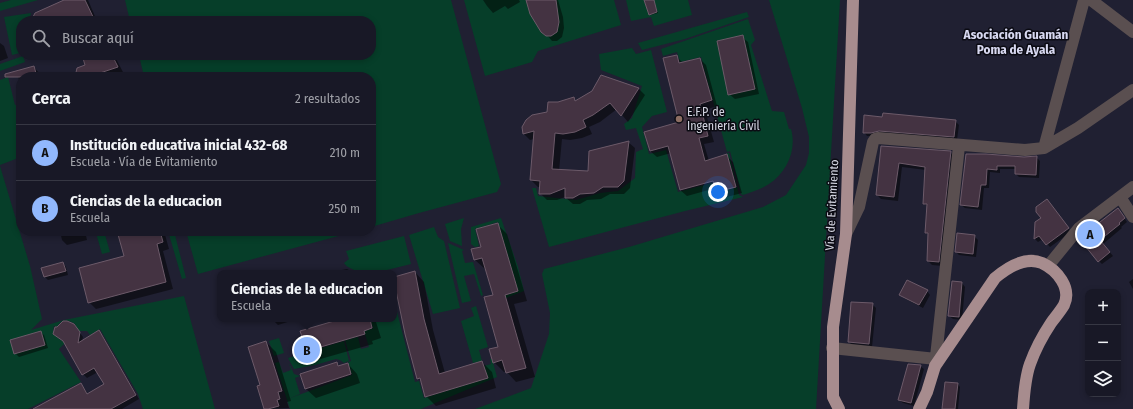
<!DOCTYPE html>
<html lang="es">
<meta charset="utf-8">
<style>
:root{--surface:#181826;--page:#21212e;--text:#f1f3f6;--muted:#9fa0a7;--line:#363743;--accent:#91b8fd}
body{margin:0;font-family:"Fira Sans Condensed",sans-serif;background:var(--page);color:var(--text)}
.controls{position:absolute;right:12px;bottom:12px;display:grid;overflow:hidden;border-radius:8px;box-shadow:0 2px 6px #0003}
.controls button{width:36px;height:36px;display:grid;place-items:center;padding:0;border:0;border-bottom:1px solid var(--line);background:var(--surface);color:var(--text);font:20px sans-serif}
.you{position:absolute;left:718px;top:192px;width:14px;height:14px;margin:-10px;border:3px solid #fff;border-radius:50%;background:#1a73e8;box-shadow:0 0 0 6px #1a73e833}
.badge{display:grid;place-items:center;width:26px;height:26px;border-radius:50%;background:var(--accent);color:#111;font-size:13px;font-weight:700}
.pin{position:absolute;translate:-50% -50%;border:2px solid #fff;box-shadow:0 1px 4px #0006}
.popup{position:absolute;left:217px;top:270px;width:180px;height:52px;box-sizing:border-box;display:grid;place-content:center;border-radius:8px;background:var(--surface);filter:drop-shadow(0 1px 3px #0005);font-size:13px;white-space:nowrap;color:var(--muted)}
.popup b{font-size:15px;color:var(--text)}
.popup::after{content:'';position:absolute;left:50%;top:100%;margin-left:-8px;border:8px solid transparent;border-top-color:var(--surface)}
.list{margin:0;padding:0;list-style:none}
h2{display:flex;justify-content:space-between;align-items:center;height:52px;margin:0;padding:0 16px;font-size:17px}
h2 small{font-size:13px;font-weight:400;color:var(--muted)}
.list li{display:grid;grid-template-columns:26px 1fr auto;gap:12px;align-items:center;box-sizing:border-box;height:56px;padding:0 16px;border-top:1px solid var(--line)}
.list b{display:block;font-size:15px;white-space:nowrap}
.list p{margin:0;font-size:13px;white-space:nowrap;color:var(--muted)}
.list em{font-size:13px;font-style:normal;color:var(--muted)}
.icon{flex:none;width:22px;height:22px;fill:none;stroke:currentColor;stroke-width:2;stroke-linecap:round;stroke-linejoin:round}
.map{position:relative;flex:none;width:1133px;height:409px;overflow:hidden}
.search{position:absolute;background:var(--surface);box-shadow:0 2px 6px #0003;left:16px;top:16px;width:360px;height:44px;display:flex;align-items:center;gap:10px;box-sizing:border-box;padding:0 14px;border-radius:16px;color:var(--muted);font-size:15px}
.panel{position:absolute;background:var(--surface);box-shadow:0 2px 6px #0003;left:16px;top:72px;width:360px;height:164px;border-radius:16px}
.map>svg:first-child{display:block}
.green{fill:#063e29}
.shadow{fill:#0007}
.building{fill:#443342;stroke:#6c5a69}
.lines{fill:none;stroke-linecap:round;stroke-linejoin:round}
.minor{stroke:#5a4f50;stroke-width:12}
.highway{stroke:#a78c8e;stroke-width:12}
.education-dot{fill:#8d6e63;stroke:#0b0b13;stroke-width:1.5}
.labels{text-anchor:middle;stroke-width:3;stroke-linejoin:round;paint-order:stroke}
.poi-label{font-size:12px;fill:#d3d4e0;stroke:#0b0b13;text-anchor:start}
.street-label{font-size:12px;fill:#d3d4e0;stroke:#0b0b13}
.neighbourhood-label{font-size:13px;font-weight:bold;fill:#d8d9f1;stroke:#0b0b13}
</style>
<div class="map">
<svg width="1133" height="409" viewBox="0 0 1133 409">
<rect width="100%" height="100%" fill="#202032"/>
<path class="green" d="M 11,0 L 38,0 L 0,11 L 0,3 Z
M 125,0 L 451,0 L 501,184 L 497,192 L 419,213 L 371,227 L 371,77 L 144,77 L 139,55 L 371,55 L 371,21 L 130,21 Z
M 464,0 L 614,0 L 621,25 L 538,51 L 532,62 L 485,76 Z
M 626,0 L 688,0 L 692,15 L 654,26 L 651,17 L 631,21 Z
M 769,0 L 840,0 L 816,409 L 475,409 L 531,388 L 549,334 L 550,313 L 542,274 L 544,269 L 629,247 L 763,207 L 786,195 L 806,165 L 809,153 L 809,137 L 802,108 Z
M 747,12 L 749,17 L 685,39 L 642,50 L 638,43 Z
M 31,13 L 29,21 L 21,21 L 21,45 L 18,44 L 20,53 L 12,55 L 4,17 Z
M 748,19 L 755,40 L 751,45 L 772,111 L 784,112 L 789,129 L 791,129 C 797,150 787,172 769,184 C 762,189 752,192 743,195 L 741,194 L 730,151 L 727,152 L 701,57 L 680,62 L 677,52 L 663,56 L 661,49 Z
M 632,48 L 636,54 L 651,50 L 667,112 L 652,116 L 642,127 L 649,154 L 666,150 L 678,192 L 712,183 L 716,193 L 737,187 L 727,153 L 729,153 L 739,195 L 743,197 L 685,211 L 549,247 L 532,188 L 536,188 L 538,196 L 576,200 L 600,193 L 618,191 L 635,178 L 636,152 L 643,149 L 636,128 L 626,130 L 624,124 L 632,118 L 642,86 L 601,70 L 599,54 Z
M 23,56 L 25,62 L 0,71 L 0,64 Z
M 8,77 L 15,105 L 20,104 L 21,106 L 21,157 L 0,165 L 0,80 Z
M 0,166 L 30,266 L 42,319 L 31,330 L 64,320 L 184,296 L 215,409 L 143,409 L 138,394 L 100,329 L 90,335 L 87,331 L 78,331 L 75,324 C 68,319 61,319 57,327 L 54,326 L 53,331 L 56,332 L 59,339 L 66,342 L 59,349 L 81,382 L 28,409 L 0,409 Z
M 464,218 L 461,229 L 462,246 L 450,241 L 445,224 Z
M 501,218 L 518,267 L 524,291 L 506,298 L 505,295 L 518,291 L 498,222 L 475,229 L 479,246 L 475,247 L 471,244 L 471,227 Z
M 434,227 L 438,237 L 444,241 L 460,308 L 433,314 L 409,235 Z
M 104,231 L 110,252 L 102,254 L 96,233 Z
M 168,231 L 174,231 L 186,278 L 182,279 Z
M 186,231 L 357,231 L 198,274 Z
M 404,236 L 411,264 L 387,270 L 387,273 L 357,273 C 354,268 348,269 344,263 L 349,259 L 346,251 Z
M 448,243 L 464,250 L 462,251 L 465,263 L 473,262 L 483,295 L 481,296 L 474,274 L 464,276 L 471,301 L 462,303 Z
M 394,300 L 415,382 L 419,381 L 424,398 L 488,378 L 484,366 L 491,364 L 490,359 L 492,359 L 497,377 L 421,409 L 290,409 L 275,363 L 279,362 L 283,373 L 291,370 L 289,363 L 294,374 L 300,376 L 295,378 L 300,394 L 288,399 L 352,375 L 348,362 L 351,361 L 345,340 L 358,337 L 361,349 L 369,347 L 364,331 L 373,328 L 370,319 L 394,319 Z
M 476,306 L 488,347 L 479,350 L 482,361 L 473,363 L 461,321 L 474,316 L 471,308 Z
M 279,338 L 284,353 L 274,356 L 269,341 Z
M 344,341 L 349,361 L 344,363 L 340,360 L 336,359 L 315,365 L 294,369 C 292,365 290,362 288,358 Z"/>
<path class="shadow" d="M 67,0 L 88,0 L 97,21 L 33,21 Z
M 483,0 L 519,0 L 520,2 L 508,9 L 505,6 L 493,13 L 487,6 Z
M 527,0 L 558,0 L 563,17 L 564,28 L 562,37 L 557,41 L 552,41 L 547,35 Z
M 650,0 L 654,1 L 658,13 L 651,15 L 649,14 Z
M 742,37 L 748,42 L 759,94 L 735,99 L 729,94 Z
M 0,43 L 4,46 L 8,58 L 0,61 Z
M 83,55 L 114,55 L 124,74 L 115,77 L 76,77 L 87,66 Z
M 676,56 L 683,63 L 700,59 L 706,65 L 717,106 L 705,110 L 714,142 L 704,144 L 709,161 L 727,156 L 733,162 L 742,193 L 723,198 L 717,192 L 716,188 L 687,196 L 680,190 L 671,153 L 657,157 L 650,151 L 680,122 Z
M 34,67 L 39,73 L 40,77 L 21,77 L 21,87 L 17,72 Z
M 602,76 L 639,89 L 645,95 L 628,122 L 617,109 L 600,122 L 589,127 L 592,134 L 582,138 L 570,140 L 562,139 L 559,171 L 588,172 L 628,142 L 635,148 L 630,188 L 624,194 L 610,194 L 601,199 L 587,200 L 580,204 L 573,204 L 565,197 L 557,200 L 547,200 L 540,193 L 540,187 L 538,187 L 531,180 L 534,139 L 530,140 L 524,134 L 558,103 L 573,98 L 576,101 L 593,92 Z
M 955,121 L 959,125 L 957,140 L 867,136 L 864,132 Z
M 882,147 L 950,152 L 954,156 L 943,266 L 932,265 L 928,261 L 929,235 L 926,233 L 928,207 L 924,203 L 926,170 L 902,167 L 898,201 L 881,199 L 877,195 Z
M 967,155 L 1024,158 L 1036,157 L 1040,161 L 1039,178 L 1019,177 L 1016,174 L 1016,169 L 1000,169 L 1000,173 L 990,172 L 989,188 L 984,188 L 982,210 L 965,208 L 961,205 Z
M 1047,200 L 1071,232 L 1050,247 L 1043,239 L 1038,242 L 1035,239 L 1036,222 L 1042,218 Z
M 1118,209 L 1127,222 L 1121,227 L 1122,228 L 1103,244 L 1113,256 L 1102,264 L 1099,261 L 1088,241 Z
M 497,224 L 507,234 L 527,301 L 514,304 L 535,377 L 516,382 L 506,371 L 504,372 L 494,362 L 499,347 L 495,295 L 487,269 L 485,269 L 475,260 L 473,250 L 482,247 Z
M 60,231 L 85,231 L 87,240 L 67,245 L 62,240 Z
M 118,231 L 164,231 L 169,249 L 163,251 L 173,289 L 96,309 L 89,302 L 125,257 Z
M 974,236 L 978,240 L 976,257 L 959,255 L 956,252 Z
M 63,263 L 66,267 L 68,275 L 48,280 L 45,277 Z
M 347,269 L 354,273 L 334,273 L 342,270 Z
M 415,272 L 424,282 L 433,330 L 445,373 L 482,362 L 492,372 L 496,388 L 436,406 L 426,396 L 422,383 L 418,378 Z
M 1133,279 L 1133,289 L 1129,282 Z
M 962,283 L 965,287 L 962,320 L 953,319 L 949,316 Z
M 927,291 L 930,295 L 923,308 L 904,298 L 901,294 Z
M 872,304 L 876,308 L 872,347 L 852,345 L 849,342 Z
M 272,319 L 297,319 L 278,325 Z
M 345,319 L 373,319 L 376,322 L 381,338 L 372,341 L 373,344 L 317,360 L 308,351 Z
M 74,325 L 83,337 L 82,341 L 99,332 L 103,336 L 139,399 L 122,409 L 35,409 L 81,384 L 88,394 L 105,385 L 98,372 L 87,378 L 83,374 L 65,343 L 54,334 Z
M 40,332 L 44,335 L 48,348 L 19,357 L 15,353 Z
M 266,342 L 276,352 L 291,401 L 287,402 L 289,408 L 266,409 L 261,386 Z
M 337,363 L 340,366 L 348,364 L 357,374 L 360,383 L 316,398 L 306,389 Z
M 920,366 L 924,369 L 914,406 L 903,403 L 899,400 Z
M 958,384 L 960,387 L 958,409 L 943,409 Z"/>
<path class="building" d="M 64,0 L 85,0 L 95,21 L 31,21 L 35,13 Z
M 526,0 L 556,0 L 559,22 L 557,32 L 551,36 L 546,36 L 541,32 L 530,14 Z
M 644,0 L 654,0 L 657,12 L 649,15 Z
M 743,35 L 755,89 L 728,95 L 717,41 Z
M 82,55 L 112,55 L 118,67 L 88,77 L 75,77 L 77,68 L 85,65 Z
M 677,55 L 679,63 L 700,58 L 712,100 L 700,104 L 708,136 L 699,138 L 705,161 L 727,154 L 736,187 L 716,192 L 713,181 L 680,190 L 668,146 L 650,151 L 644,132 L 679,122 L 663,58 Z
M 34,66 L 37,77 L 5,77 L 5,74 Z
M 601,75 L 639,88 L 621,116 L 610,103 L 593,115 L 583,120 L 586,127 L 575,132 L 563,134 L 555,133 L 552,169 L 588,171 L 589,151 L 629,141 L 624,181 L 618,187 L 603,187 L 594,193 L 580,194 L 573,198 L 565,198 L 565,188 L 550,194 L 539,194 L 540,181 L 530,180 L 534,131 L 523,134 L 522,127 L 526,120 L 532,115 L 547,112 L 548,102 L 558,102 L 574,97 L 575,101 L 592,91 Z
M 883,113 L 956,120 L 954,137 L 879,131 L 871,133 L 863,133 L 864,115 L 882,117 Z
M 881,146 L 951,151 L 939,262 L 927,261 L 928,233 L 925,233 L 927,204 L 923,204 L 925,167 L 899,163 L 894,197 L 876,195 Z
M 966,154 L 986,154 L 1024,157 L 1037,156 L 1036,175 L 1015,174 L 1015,166 L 997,166 L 997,170 L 987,169 L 986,185 L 981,185 L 978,207 L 960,205 Z
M 1047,199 L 1069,228 L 1046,245 L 1039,236 L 1034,239 L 1035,222 L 1041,218 L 1036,212 L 1036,207 Z
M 1118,208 L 1125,218 L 1119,223 L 1120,224 L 1100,240 L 1110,252 L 1098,262 L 1086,247 L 1084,243 L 1087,241 L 1082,236 Z
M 498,223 L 518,291 L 505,295 L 526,368 L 506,373 L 502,360 L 493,363 L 489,349 L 498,347 L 484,297 L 493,295 L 482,258 L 474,260 L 471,249 L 481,247 L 476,229 Z
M 117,231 L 160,231 L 163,242 L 157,244 L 166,282 L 88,303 L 79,268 L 124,256 Z
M 957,233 L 975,235 L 973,254 L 955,252 Z
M 63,262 L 66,271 L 44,277 L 41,268 Z
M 415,271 L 424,319 L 439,374 L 482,361 L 488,378 L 425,397 L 420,378 L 417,379 L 405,334 L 394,281 L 394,277 Z
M 907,280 L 928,290 L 919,305 L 899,295 Z
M 952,281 L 962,282 L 959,317 L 948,316 Z
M 851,302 L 873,303 L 869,344 L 848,342 Z
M 341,319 L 370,319 L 372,328 L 364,331 L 365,334 L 307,351 L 300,331 Z
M 63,321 L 67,321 L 74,324 L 80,332 L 78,343 L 99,330 L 136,395 L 111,409 L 33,409 L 81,383 L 87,394 L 104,384 L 94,368 L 82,375 L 63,341 L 53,334 L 55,327 L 57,327 Z
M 41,331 L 45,345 L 14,354 L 10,340 Z
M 266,341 L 282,391 L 278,392 L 280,399 L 277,400 L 279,406 L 268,409 L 264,409 L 257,386 L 260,385 L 248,347 Z
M 337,362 L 338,366 L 348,363 L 351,374 L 305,389 L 300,374 Z
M 908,364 L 921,365 L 911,403 L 898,400 Z
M 945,382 L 958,383 L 955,409 L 942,409 Z"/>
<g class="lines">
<path class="minor" d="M 1091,0 L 1133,32
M 1044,148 L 1084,0
M 1120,197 L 1133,217
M 846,234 L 859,207 L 873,142 L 875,139 L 878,138 L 1025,150 L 1044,148 L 1078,128 L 1133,90
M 1048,266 L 1079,228 L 1133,187
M 832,348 L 936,359
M 935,366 L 959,146"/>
<path class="highway" d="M 839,409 L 833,397 L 833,327 L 846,234 L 853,0
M 919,409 L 927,392 L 935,366 L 995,278 C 1008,267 1025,256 1042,263 C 1057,270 1072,288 1064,305 C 1060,312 1055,317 1051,323 C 1043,335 1035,350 1030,364 C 1025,378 1024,394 1023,409"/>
</g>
<circle class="education-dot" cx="679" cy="119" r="4"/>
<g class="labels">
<g class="poi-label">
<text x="687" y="116">E.F.P. de<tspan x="687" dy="14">Ingeniería Civil</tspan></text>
</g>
<g class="street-label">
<text transform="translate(832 205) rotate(-87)" y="4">Vía de Evitamiento</text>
</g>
<g class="neighbourhood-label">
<text x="1016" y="39">Asociación Guamán<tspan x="1016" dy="15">Poma de Ayala</tspan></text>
</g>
</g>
</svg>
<div class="controls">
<button>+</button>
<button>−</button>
<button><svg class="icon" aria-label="layers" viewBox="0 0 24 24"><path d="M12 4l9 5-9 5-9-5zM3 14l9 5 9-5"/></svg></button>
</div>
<div class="you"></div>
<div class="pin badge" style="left:1090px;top:234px">A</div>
<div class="pin badge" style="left:307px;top:350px">B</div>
<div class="popup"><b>Ciencias de la educacion</b>Escuela</div>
<div class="search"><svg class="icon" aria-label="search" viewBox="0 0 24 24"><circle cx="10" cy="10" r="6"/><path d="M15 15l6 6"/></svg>Buscar aquí</div>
<section class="panel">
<h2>Cerca<small>2 resultados</small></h2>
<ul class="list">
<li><span class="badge">A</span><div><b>Institución educativa inicial 432-68</b><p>Escuela · Vía de Evitamiento</p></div><em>210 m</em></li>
<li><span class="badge">B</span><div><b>Ciencias de la educacion</b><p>Escuela</p></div><em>250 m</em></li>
</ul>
</section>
</div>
